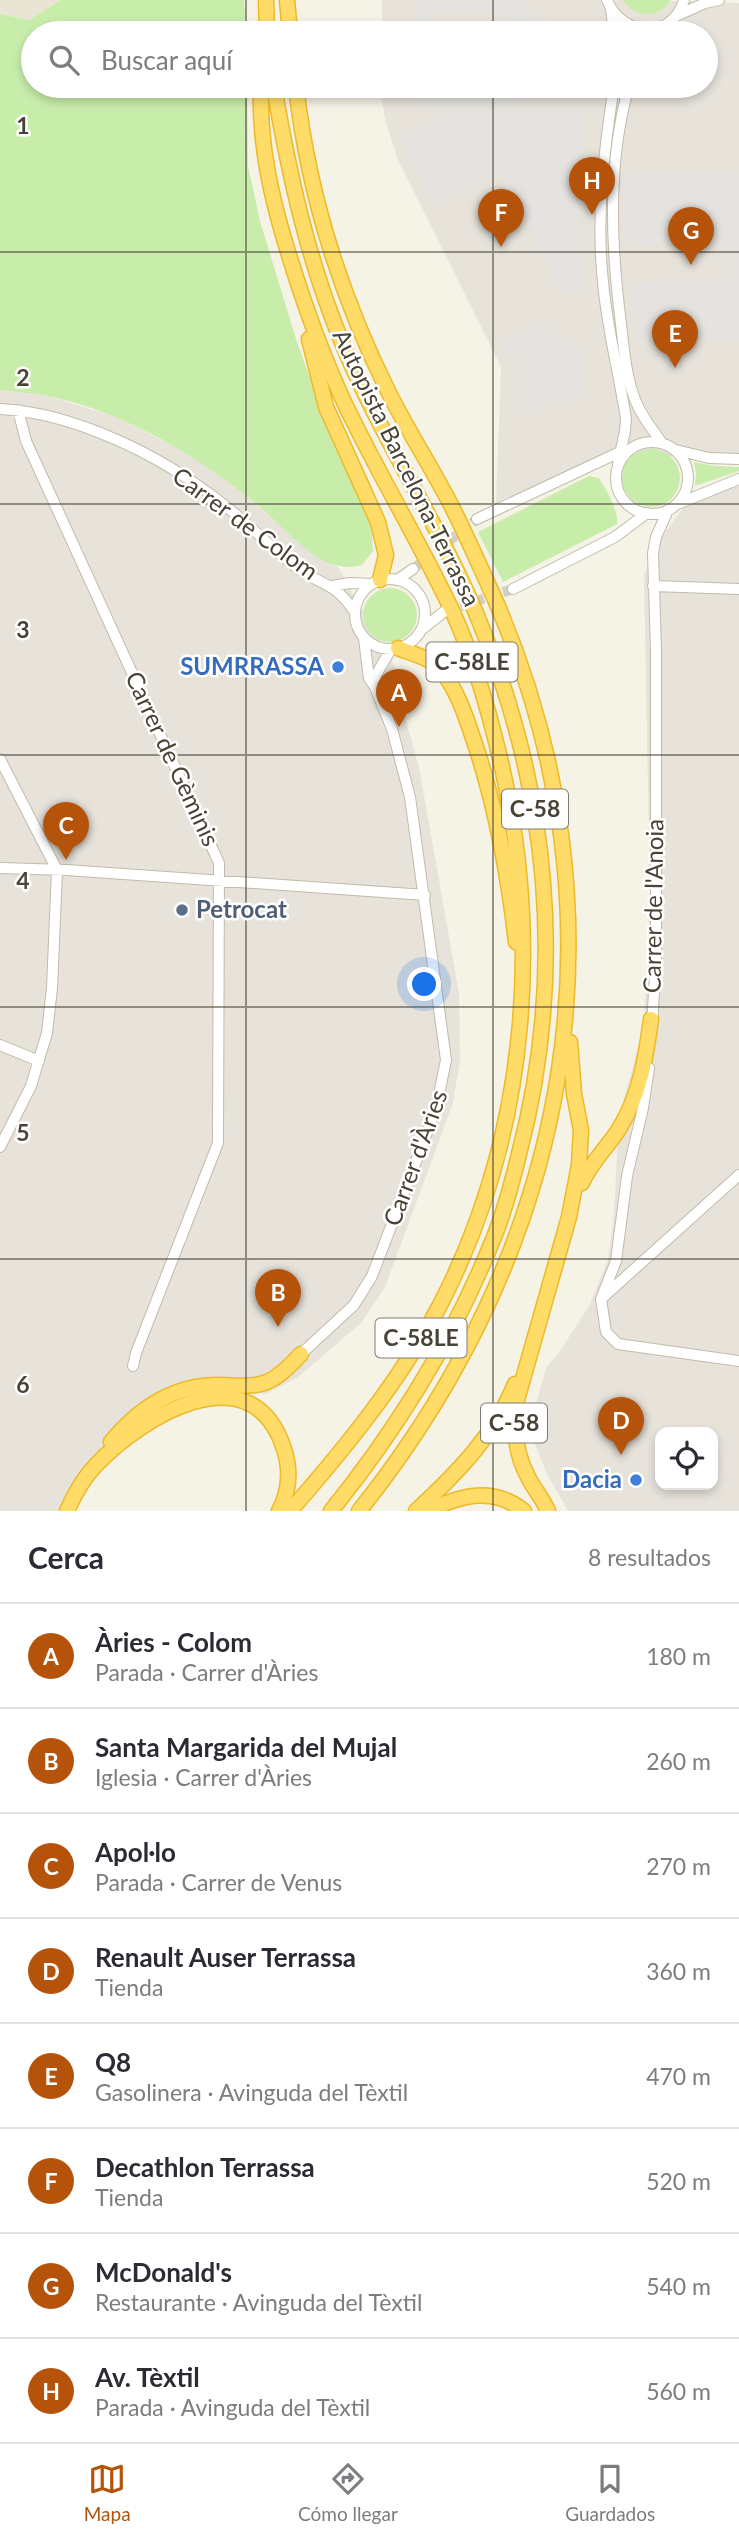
<!DOCTYPE html>
<html lang="es">
<meta charset="utf-8">
<style>
:root{--surface:#fff;--page:#f7f7f7;--text:#2b2b33;--muted:#7c7c81;--line:#e1e1e2;--accent:#b45309}
body{margin:0;font-family:Lato,sans-serif;background:var(--page);color:var(--text)}
.controls{position:absolute;right:21px;bottom:21px;display:grid;overflow:hidden;border-radius:14px;box-shadow:0 4px 10px #0003}
.controls button{width:63px;height:63px;display:grid;place-items:center;padding:0;border:0;border-bottom:2px solid var(--line);background:var(--surface);color:var(--text);font:35px sans-serif}
.you{position:absolute;left:425px;top:985px;width:24px;height:24px;margin:-18px;border:5px solid #fff;border-radius:50%;background:#1a73e8;box-shadow:0 0 0 10px #1a73e833}
.badge{display:grid;place-items:center;width:46px;height:46px;border-radius:50%;background:var(--accent);color:#fff;font-size:23px;font-weight:700}
.pin{position:absolute;translate:-50% -58px;filter:drop-shadow(0 2px 4px #0008)}
.pin::after{content:'';position:absolute;top:37px;width:24px;height:21px;background:inherit;clip-path:polygon(0 0,100% 0,50% 100%)}
.list{margin:0;padding:0;list-style:none}
h2{display:flex;justify-content:space-between;align-items:center;height:91px;margin:0;padding:0 28px;font-size:30px}
h2 small{font-size:23px;font-weight:400;color:var(--muted)}
.list li{display:grid;grid-template-columns:46px 1fr auto;gap:21px;align-items:center;box-sizing:border-box;height:105px;padding:0 28px;border-top:2px solid var(--line)}
.list b{display:block;font-size:26px;white-space:nowrap}
.list p{margin:0;font-size:23px;white-space:nowrap;color:var(--muted)}
.list em{font-size:23px;font-style:normal;color:var(--muted)}
.icon{flex:none;width:38px;height:38px;fill:none;stroke:currentColor;stroke-width:2;stroke-linecap:round;stroke-linejoin:round}
.map{position:relative;flex:none;width:739px;height:1511px;overflow:hidden}
.search{position:absolute;background:var(--surface);box-shadow:0 4px 10px #0003;left:21px;right:21px;top:21px;height:77px;display:flex;align-items:center;gap:18px;box-sizing:border-box;padding:0 24px;border-radius:38px;color:var(--muted);font-size:26px}
.sheet{height:931px;background:var(--surface)}
nav{display:flex;justify-content:space-around;align-items:center;box-sizing:border-box;height:98px;border-top:2px solid var(--line);background:var(--surface);font-size:19px;color:var(--muted)}
nav a{display:grid;justify-items:center;gap:4px}
nav .on{color:var(--accent)}
.map>svg:first-child{display:block}
.residential{fill:#e9e5d4}
.industrial{fill:#e7e3db;fill-rule:evenodd}
.green{fill:#c8edab}
.parking{fill:#e5e3df}
.lines{fill:none;stroke-linecap:round;stroke-linejoin:round}
.minor-tunnel{stroke:#d2cfc3;stroke-width:10;stroke-dasharray:10 5;stroke-linecap:butt}
.minor-casing{stroke:#c1bba8;stroke-width:12}
.highway-casing{stroke:#ecb929;stroke-width:17}
.minor{stroke:#fff;stroke-width:10}
.highway{stroke:#ffdc67;stroke-width:14}
.grid{fill:none;stroke:#484335;stroke-width:2;stroke-opacity:0.55}
.shop-dot{fill:#3f7fe0;stroke:#fff;stroke-width:2.5}
.service-dot{fill:#5c6f8a;stroke:#fff;stroke-width:2.5}
.labels{text-anchor:middle;stroke-width:5;stroke-linejoin:round;paint-order:stroke}
.shield{fill:#fff;stroke:#7f7b72;stroke-width:2}
.shield-label{font-size:23px;font-weight:bold;fill:#484335}
.street-label{font-size:24px;fill:#484335;stroke:#fff}
.shop-label{font-size:24px;font-weight:bold;fill:#366cbe;stroke:#fff;text-anchor:end}
.service-label{font-size:24px;font-weight:bold;fill:#4e5e75;stroke:#fff;text-anchor:start}
.grid-label{font-size:23px;text-anchor:middle;font-weight:bold;fill:#484335;stroke:#fff;stroke-width:5;stroke-linejoin:round;paint-order:stroke}
</style>
<div class="map">
<svg width="739" height="1511" viewBox="0 0 739 1511">
<rect width="100%" height="100%" fill="#f5f2e6"/>
<path class="residential" d="M 0,0 L 60,0 L 30,20 L 0,14 Z"/>
<path class="industrial" d="M 382,0 L 646,0 L 739,3 L 739,465 L 653,454 L 595,459 L 496,503 L 501,367 L 398,160 L 386,123 L 380,90 L 380,86 L 706,86 L 706,33 L 382,33 Z
M 0,390 L 48,396 L 119,418 L 200,460 L 261,508 L 306,549 L 338,567 L 395,667 L 398,693 L 419,767 L 459,993 L 460,1062 L 452,1106 L 385,1287 L 361,1323 L 298,1377 L 266,1394 L 234,1391 L 196,1392 L 164,1405 L 125,1430 L 74,1480 L 58,1511 L 0,1511 Z
M 739,473 L 739,1511 L 568,1511 L 547,1474 L 534,1442 L 532,1419 L 546,1368 L 560,1351 L 589,1306 L 608,1260 L 614,1214 L 619,1117 L 644,1026 L 650,895 L 644,575 L 664,534 L 683,508 L 703,488 ZM 660,1432 L 713,1432 L 713,1485 L 660,1485 Z"/>
<path class="green" d="M 60,0 L 244,0 L 246,33 L 33,33 L 33,86 L 247,86 L 248,166 L 260,221 L 296,339 L 324,417 L 371,523 L 373,551 L 362,565 C 321,577 288,530 260,507 C 198,456 127,413 48,396 C 32,393 16,392 0,390 L 0,14 L 30,20 Z
M 623,0 L 671,0 C 659,19 636,19 623,0 Z
M622 478a29 29 0 1 1 58 0a29 29 0 1 1-58 0Z
M 694,462 L 716,466 L 739,467 L 739,471 L 695,486 L 696,473 Z
M 589,476 L 599,478 C 607,491 618,509 617,524 L 503,582 L 478,532 Z
M363 615a27 27 0 1 1 54 0a27 27 0 1 1-54 0Z"/>
<path class="parking" d="M 416,0 L 527,0 L 528,11 L 535,12 L 535,33 L 505,33 L 504,13 L 432,12 L 431,33 L 416,33 Z
M 416,86 L 535,86 L 535,90 L 527,90 L 518,96 L 518,104 L 416,105 Z
M 583,111 L 579,234 L 583,288 L 563,295 L 500,169 L 432,202 L 401,137 L 450,112 Z
M 627,171 L 739,174 L 739,341 L 635,340 L 629,283 L 734,280 L 734,247 L 626,245 Z
M 540,323 L 574,347 L 583,347 L 587,399 L 570,397 L 527,414 L 522,352 L 507,355 L 504,342 Z"/>
<g class="lines">
<path class="minor-tunnel" d="M 413,569 L 477,519
M 446,611 L 513,589"/>
<defs>
<path id="minor" d="M 607,0 C 622,37 672,41 684,0
M 611,9 L 614,33
M 676,16 L 705,3 L 719,0
M 614,86 C 604,150 596,217 603,282 C 607,329 619,373 626,419 L 625,431 L 618,464
M 629,86 C 607,163 611,245 621,324 C 624,350 626,378 636,402 C 642,417 653,430 662,443
M 0,409 C 75,413 160,455 219,501 C 246,521 269,546 296,567 C 321,586 334,581 354,611
M 18,410 L 26,441 L 219,863 L 218,1143 L 136,1353 L 133,1366
M616 478a36 36 0 1 1 72 0a36 36 0 1 1-72 0Z
M 676,450 L 709,458 L 739,459
M 680,503 L 739,479
M 477,519 L 622,451
M355 614a35 35 0 1 1 70 0a35 35 0 1 1-70 0Z
M 397,580 L 413,569
M 332,586 L 350,583 L 372,584
M 653,586 L 739,589
M 513,589 L 615,537 L 647,513
M 421,630 L 445,611
M 375,687 L 376,675 L 391,649
M 0,759 L 57,870 L 52,988 L 47,1033 L 31,1086 L 0,1147
M 0,868 L 66,870 L 425,895
M 652,1025 L 656,960 L 656,651 L 653,553 L 656,537 L 668,510
M 0,1045 L 39,1061
M 739,1175 L 601,1299 L 606,1332 L 618,1344 L 739,1361
M 601,1299 L 616,1261 L 627,1176 L 643,1108 L 649,1068
M 301,1354 L 354,1305 L 372,1276 L 436,1109 L 446,1060 L 410,797 L 392,729 L 375,687 L 369,678 L 364,639"/>
<path id="highway" d="M 266,0 L 267,33
M 287,0 L 290,33
M 261,86 C 259,144 271,197 288,252 C 304,304 322,355 345,404 C 376,469 413,531 445,596 C 467,639 482,687 494,734 C 544,924 531,1129 440,1305 C 400,1381 346,1447 290,1511
M 274,86 C 289,175 308,261 343,345 C 381,437 437,521 476,613 C 549,787 567,971 519,1154 C 512,1183 504,1214 492,1242 C 453,1339 397,1429 331,1511
M 296,86 C 308,192 341,297 389,393 C 408,431 432,468 452,507 C 467,536 480,567 494,597 C 632,914 573,1244 359,1511
M 309,339 L 326,407 L 378,522 L 386,555 L 380,580
M 398,648 C 413,654 431,658 441,670 C 457,690 465,714 473,738 C 496,805 508,872 516,942
M 582,1183 C 591,1162 607,1148 619,1129 C 640,1095 646,1057 651,1019
M 111,1442 C 139,1408 173,1385 218,1385 C 234,1385 252,1388 267,1382 C 281,1376 291,1364 301,1354
M 67,1511 C 74,1495 83,1479 95,1466 C 141,1417 252,1349 284,1449 C 291,1470 289,1492 279,1511
M 416,1511 C 457,1473 494,1436 515,1384
M 428,1511 C 461,1495 493,1486 524,1511
M 548,1511 C 543,1499 534,1489 528,1477 C 515,1453 513,1427 517,1400 L 569,1217 L 579,1165 L 581,1130 L 574,1094 L 570,1042"/>
</defs>
<use href="#minor" class="minor-casing"/>
<use href="#highway" class="highway-casing"/>
<use href="#minor" class="minor"/>
<use href="#highway" class="highway"/>
</g>
<path class="grid" d="M 246,0 L 246,33M 493,0 L 493,33M 246,86 L 246,1511M 493,86 L 493,1511M 0,252 L 739,252M 0,504 L 739,504M 0,755 L 739,755M 0,1007 L 739,1007M 0,1259 L 739,1259"/>
<g class="shop-dot">
<circle cx="338" cy="667" r="7"/>
<circle cx="636" cy="1480" r="7"/>
</g>
<circle class="service-dot" cx="182" cy="910" r="7"/>
<g class="labels">
<g class="shield">
<rect x="426.5" y="642.5" width="91" height="39" rx="5"/>
<rect x="502" y="789.5" width="66" height="39" rx="5"/>
<rect x="375.5" y="1318.5" width="91" height="39" rx="5"/>
<rect x="481" y="1403.5" width="66" height="39" rx="5"/>
</g>
<g class="shield-label">
<text x="472" y="670">C-58LE</text>
<text x="535" y="817">C-58</text>
<text x="421" y="1346">C-58LE</text>
<text x="514" y="1431">C-58</text>
</g>
<g class="street-label">
<text transform="translate(406 468) rotate(64)" y="8">Autopista Barcelona-Terrassa</text>
<text transform="translate(245 524) rotate(36)" y="8">Carrer de Colom</text>
<text transform="translate(172 759) rotate(65)" y="8">Carrer de Gèminis</text>
<text transform="translate(654 906) rotate(-89)" y="8">Carrer de l'Anoia</text>
<text transform="translate(416 1158) rotate(-70)" y="8">Carrer d'Àries</text>
</g>
<g class="shop-label">
<text x="324" y="675">SUMRRASSA</text>
<text x="622" y="1488">Dacia</text>
</g>
<g class="service-label">
<text x="196" y="918">Petrocat</text>
</g>
</g>
<g class="grid-label">
<text x="23" y="134">1</text>
<text x="23" y="386">2</text>
<text x="23" y="638">3</text>
<text x="23" y="889">4</text>
<text x="23" y="1141">5</text>
<text x="23" y="1393">6</text>
</g>
</svg>
<div class="controls">
<button><svg class="icon" aria-label="locate" viewBox="0 0 24 24"><circle cx="12" cy="12" r="6"/><path d="M12 2v4M12 18v4M2 12h4M18 12h4"/></svg></button>
</div>
<div class="you"></div>
<div class="pin badge" style="left:399px;top:727px">A</div>
<div class="pin badge" style="left:278px;top:1327px">B</div>
<div class="pin badge" style="left:66px;top:860px">C</div>
<div class="pin badge" style="left:621px;top:1455px">D</div>
<div class="pin badge" style="left:675px;top:368px">E</div>
<div class="pin badge" style="left:501px;top:247px">F</div>
<div class="pin badge" style="left:691px;top:265px">G</div>
<div class="pin badge" style="left:592px;top:215px">H</div>
<div class="search"><svg class="icon" aria-label="search" viewBox="0 0 24 24"><circle cx="10" cy="10" r="6"/><path d="M15 15l6 6"/></svg>Buscar aquí</div>
</div>
<section class="sheet">
<h2>Cerca<small>8 resultados</small></h2>
<ul class="list">
<li><span class="badge">A</span><div><b>Àries - Colom</b><p>Parada · Carrer d'Àries</p></div><em>180 m</em></li>
<li><span class="badge">B</span><div><b>Santa Margarida del Mujal</b><p>Iglesia · Carrer d'Àries</p></div><em>260 m</em></li>
<li><span class="badge">C</span><div><b>Apol·lo</b><p>Parada · Carrer de Venus</p></div><em>270 m</em></li>
<li><span class="badge">D</span><div><b>Renault Auser Terrassa</b><p>Tienda</p></div><em>360 m</em></li>
<li><span class="badge">E</span><div><b>Q8</b><p>Gasolinera · Avinguda del Tèxtil</p></div><em>470 m</em></li>
<li><span class="badge">F</span><div><b>Decathlon Terrassa</b><p>Tienda</p></div><em>520 m</em></li>
<li><span class="badge">G</span><div><b>McDonald's</b><p>Restaurante · Avinguda del Tèxtil</p></div><em>540 m</em></li>
<li><span class="badge">H</span><div><b>Av. Tèxtil</b><p>Parada · Avinguda del Tèxtil</p></div><em>560 m</em></li>
</ul>
</section>
<nav>
<a class="on"><svg class="icon" aria-label="map" viewBox="0 0 24 24"><path d="M3 6l6-2 6 2 6-2v14l-6 2-6-2-6 2zM9 4v14M15 6v14"/></svg>Mapa</a>
<a><svg class="icon" aria-label="directions" viewBox="0 0 24 24"><path d="M12 3l9 9-9 9-9-9zM9 14v-3h6M13 9l2 2-2 2"/></svg>Cómo llegar</a>
<a><svg class="icon" aria-label="saved" viewBox="0 0 24 24"><path d="M7 4h10v16l-5-4-5 4z"/></svg>Guardados</a>
</nav>
